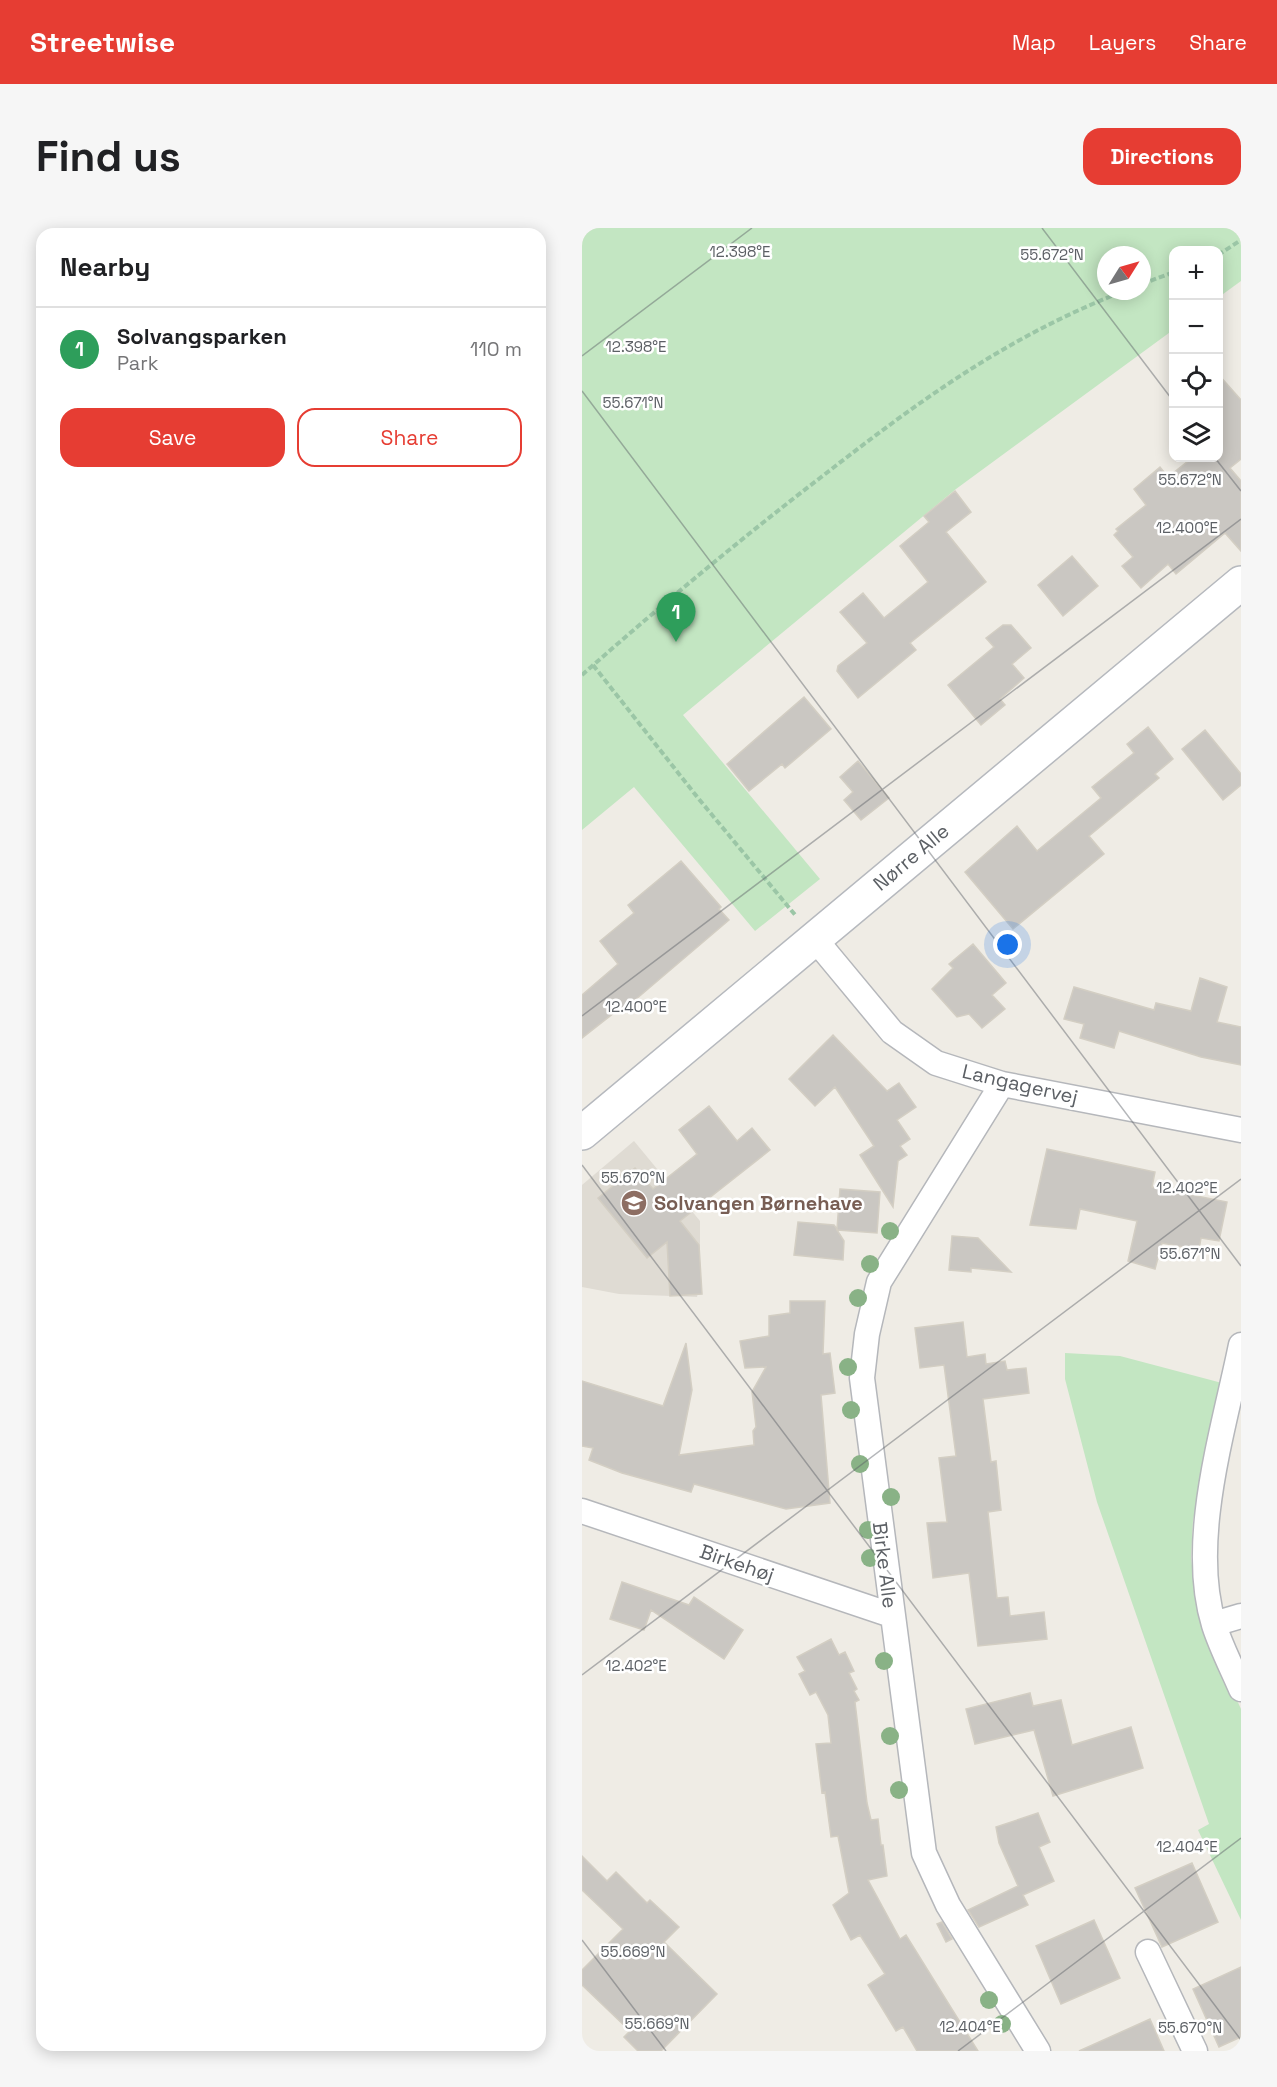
<!DOCTYPE html>
<meta charset="utf-8">
<style>
:root{--surface:#fff;--page:#f6f6f6;--text:#202124;--muted:#757577;--line:#e0e0e0;--accent:#e63d33}
body{margin:0;font-family:"Space Grotesk",sans-serif;background:var(--page);color:var(--text)}
.controls{position:absolute;right:18px;top:18px;display:grid;overflow:hidden;border-radius:12px;box-shadow:0 3px 15px #0003}
.controls button{width:54px;height:54px;display:grid;place-items:center;padding:0;border:0;border-bottom:2px solid var(--line);background:var(--surface);color:var(--text);font:30px sans-serif}
.compass{position:absolute;left:515px;top:18px;width:54px;height:54px;border-radius:50%;background:var(--surface);box-shadow:0 3px 15px #0003;rotate:53deg}
.you{position:absolute;left:426px;top:717px;width:21px;height:21px;margin:-15px;border:4px solid #fff;border-radius:50%;background:#1a73e8;box-shadow:0 0 0 9px #1a73e833}
.badge{display:grid;place-items:center;width:39px;height:39px;border-radius:50%;background:var(--accent);color:#fff;font-size:20px;font-weight:700}
.pin{position:absolute;translate:-50% -50px;filter:drop-shadow(0 2px 3px #0008)}
.pin::after{content:'';position:absolute;top:32px;width:21px;height:18px;background:inherit;clip-path:polygon(0 0,100% 0,50% 100%)}
.list{margin:0;padding:0;list-style:none}
h2{display:flex;justify-content:space-between;align-items:center;height:78px;margin:0;padding:0 24px;font-size:26px}
h2 small{font-size:20px;font-weight:400;color:var(--muted)}
.list li{display:grid;grid-template-columns:39px 1fr auto;gap:18px;align-items:center;box-sizing:border-box;height:84px;padding:0 24px;border-top:2px solid var(--line)}
.list b{display:block;font-size:22px;white-space:nowrap}
.list p{margin:0;font-size:20px;white-space:nowrap;color:var(--muted)}
.list em{font-size:20px;font-style:normal;color:var(--muted)}
.actions{display:flex;gap:12px;padding:18px 24px}
.actions a{flex:1;padding:14px 0;border:2px solid var(--accent);border-radius:18px;text-align:center;font-size:21px;color:var(--accent)}
.actions .main{background:var(--accent);color:#fff}
.icon{flex:none;width:33px;height:33px;fill:none;stroke:currentColor;stroke-width:2;stroke-linecap:round;stroke-linejoin:round}
.map{position:relative;flex:none;width:659px;height:1823px;overflow:hidden;border-radius:18px}
header{display:flex;align-items:center;gap:36px;box-sizing:border-box;height:84px;padding:0 30px;background:var(--accent);color:#fff}
header strong{font-size:28px}
nav{display:flex;gap:33px;margin-inline-start:auto;font-size:21px}
.intro{display:flex;align-items:center;justify-content:space-between;box-sizing:border-box;height:144px;padding:0 36px}
h1{margin:0;font-size:42px}
.button{padding:15px 27px;border-radius:18px;background:var(--accent);color:#fff;font-size:21px;font-weight:700}
main{display:flex;gap:36px;padding:0 36px}
aside{flex:1;background:var(--surface);border-radius:18px;box-shadow:0 3px 15px #0003}
.map>svg:first-child{display:block}
.education{fill:#dfdbd3}
.green{fill:#c3e6c2;fill-rule:evenodd}
.building{fill:#cac7c2;stroke:#d3cec3;stroke-width:1.5}
.lines{fill:none;stroke-linecap:round;stroke-linejoin:round}
.street-casing{stroke:#b5b7bb;stroke-width:27}
.secondary-casing{stroke:#b6b9be;stroke-width:36}
.path{stroke:#9bc6a6;stroke-width:4;stroke-dasharray:6 3;stroke-linecap:butt}
.street{stroke:#fff;stroke-width:24}
.secondary{stroke:#fff;stroke-width:33}
.tree{fill:#89b286}
.ticks{fill:none;stroke:#5c6065;stroke-width:1.5;stroke-opacity:0.45}
.labels{text-anchor:middle;stroke-width:5;stroke-linejoin:round;paint-order:stroke}
.street-label{font-size:20px;fill:#5c6065;stroke:#fff}
.education-label{font-size:20px;font-weight:bold;fill:#785e54;stroke:#fff;text-anchor:start}
.ticks-label{font-size:15px;text-anchor:middle;fill:#5c6065;stroke:#fff;stroke-width:5;stroke-linejoin:round;paint-order:stroke}
</style>
<header>
<strong>Streetwise</strong>
<nav><a>Map</a><a>Layers</a><a>Share</a></nav>
</header>
<div class="intro"><h1>Find us</h1><a class="button">Directions</a></div>
<main>
<aside>
<h2>Nearby<small></small></h2>
<ul class="list">
<li><span class="badge" style="background:#2e9e5b">1</span><div><b>Solvangsparken</b><p>Park</p></div><em>110 m</em></li>
</ul>
<div class="actions"><a class="main">Save</a><a>Share</a></div>
</aside>
<div class="map">
<svg width="659" height="1823" viewBox="0 0 659 1823">
<rect width="100%" height="100%" fill="#efece5"/>
<path class="education" d="M 52,913 L 118,993 L 118,1052 L 115,1069 L 37,1066 L 0,1059 L 0,957 Z"/>
<path class="green" d="M 0,0 L 659,0 L 659,53 L 637,69 L 636,22 L 592,22 L 591,102 L 374,261 L 101,487 L 238,651 L 173,703 L 52,559 L 0,602 ZM 524,27 L 560,27 L 560,63 L 524,63 Z
M 483,1125 L 538,1128 L 640,1155 L 611,1292 L 609,1330 L 614,1369 L 636,1431 L 659,1481 L 659,1692 L 616,1602 L 627,1596 L 515,1274 L 483,1151 Z"/>
<path class="building" d="M 636,146 L 659,172 L 659,231 L 648,240 L 659,253 L 659,323 L 643,305 L 594,346 L 586,336 L 559,360 L 540,338 L 551,329 L 532,307 L 536,303 L 534,301 L 564,277 L 552,261 L 578,239 L 586,249 L 610,230 L 636,230 Z
M 373,263 L 389,284 L 364,304 L 404,354 L 328,415 L 334,422 L 276,470 L 255,443 L 256,438 L 285,415 L 258,384 L 281,365 L 302,390 L 346,354 L 318,318 L 347,294 L 342,288 Z
M 490,328 L 516,358 L 481,388 L 456,357 Z
M 421,397 L 429,397 L 449,420 L 430,436 L 442,450 L 418,471 L 423,477 L 399,497 L 366,457 L 412,419 L 404,410 Z
M 222,469 L 249,501 L 203,540 L 200,536 L 167,563 L 145,536 Z
M 566,499 L 591,531 L 573,546 L 577,550 L 507,608 L 522,626 L 431,701 L 383,644 L 435,598 L 455,623 L 519,570 L 510,559 L 552,525 L 545,516 Z
M 623,502 L 659,546 L 659,557 L 641,572 L 600,521 Z
M 276,533 L 307,570 L 279,592 L 262,572 L 271,564 L 258,549 Z
M 99,633 L 139,679 L 137,681 L 147,692 L 39,784 L 37,781 L 0,810 L 0,767 L 36,736 L 18,713 L 52,685 L 46,677 Z
M 391,716 L 424,755 L 410,767 L 423,781 L 400,800 L 387,786 L 375,789 L 350,761 L 371,740 L 367,736 Z
M 618,750 L 645,759 L 635,794 L 659,799 L 659,837 L 619,829 L 537,803 L 532,820 L 498,810 L 502,796 L 482,791 L 492,759 L 572,782 L 574,775 L 609,783 Z
M 251,807 L 305,863 L 317,855 L 334,879 L 315,892 L 328,911 L 318,918 L 325,927 L 316,933 L 311,979 L 278,927 L 292,918 L 253,859 L 233,878 L 207,851 Z
M 127,878 L 155,913 L 170,900 L 188,922 L 98,993 L 117,1017 L 120,1066 L 88,1068 L 85,1014 L 65,1030 L 16,970 L 53,940 L 71,961 L 115,926 L 97,902 Z
M 465,921 L 573,944 L 570,959 L 645,974 L 637,1013 L 619,1010 L 617,1022 L 580,1015 L 573,1041 L 546,1033 L 555,993 L 498,981 L 494,1001 L 448,997 Z
M 258,961 L 298,964 L 295,1005 L 255,1002 L 262,1013 L 261,1032 L 212,1027 L 216,994 L 252,997 L 255,1001 Z
M 370,1008 L 396,1010 L 429,1044 L 389,1040 L 389,1044 L 367,1042 Z
M 208,1073 L 243,1073 L 241,1126 L 248,1125 L 253,1165 L 239,1167 L 248,1275 L 204,1281 L 112,1256 L 109,1264 L 40,1245 L 7,1232 L 11,1220 L 0,1218 L 0,1153 L 81,1178 L 104,1115 L 110,1162 L 97,1227 L 172,1217 L 171,1203 L 174,1199 L 170,1164 L 184,1139 L 163,1140 L 158,1113 L 187,1108 L 187,1088 L 208,1085 Z
M 381,1094 L 385,1129 L 403,1126 L 404,1136 L 423,1133 L 425,1142 L 444,1140 L 447,1165 L 401,1171 L 409,1234 L 414,1233 L 419,1282 L 406,1284 L 415,1370 L 426,1369 L 428,1388 L 462,1384 L 465,1411 L 396,1418 L 387,1345 L 351,1350 L 345,1295 L 365,1294 L 357,1230 L 374,1228 L 362,1137 L 338,1140 L 333,1100 Z
M 40,1354 L 107,1377 L 112,1369 L 161,1402 L 142,1431 L 69,1382 L 62,1402 L 28,1391 Z
M 249,1411 L 257,1427 L 263,1424 L 272,1443 L 267,1445 L 275,1461 L 272,1463 L 277,1472 L 273,1474 L 285,1575 L 289,1592 L 296,1591 L 299,1617 L 301,1617 L 305,1648 L 286,1652 L 318,1711 L 324,1707 L 396,1823 L 335,1823 L 321,1799 L 314,1803 L 286,1757 L 303,1746 L 278,1707 L 269,1712 L 251,1677 L 267,1665 L 256,1608 L 249,1609 L 243,1564 L 240,1565 L 234,1516 L 249,1515 L 246,1487 L 234,1464 L 228,1467 L 217,1446 L 223,1443 L 215,1429 Z
M 448,1465 L 451,1478 L 479,1472 L 490,1517 L 549,1499 L 561,1540 L 471,1568 L 452,1502 L 393,1516 L 384,1481 Z
M 456,1585 L 468,1614 L 457,1619 L 472,1653 L 441,1667 L 446,1677 L 397,1699 L 386,1682 L 436,1658 L 417,1615 L 414,1599 Z
M 0,1628 L 25,1653 L 34,1644 L 65,1675 L 68,1672 L 97,1699 L 82,1714 L 135,1766 L 79,1823 L 56,1823 L 42,1809 L 48,1803 L 0,1757 L 0,1742 L 41,1701 L 0,1662 Z
M 610,1635 L 636,1694 L 580,1719 L 553,1660 Z
M 512,1692 L 538,1750 L 479,1776 L 454,1718 Z
M 360,1694 L 370,1711 L 364,1714 L 355,1696 Z
M 659,1739 L 659,1809 L 637,1819 L 611,1761 Z
M 568,1791 L 582,1823 L 497,1823 Z"/>
<g class="lines">
<defs>
<path id="street" d="M 232,710 L 310,804 L 354,835 L 420,856 L 659,902
M 420,856 L 297,1054 L 285,1106 L 280,1150 L 342,1625 L 366,1677 L 456,1823
M 659,1117 C 642,1201 606,1313 632,1397 C 639,1419 650,1440 659,1461
M 0,1283 L 309,1387
M 632,1396 L 659,1388
M 566,1724 L 613,1823"/>
<path id="secondary" d="M 0,905 L 659,355"/>
</defs>
<use href="#street" class="street-casing"/>
<use href="#secondary" class="secondary-casing"/>
<path class="path" d="M 636,27 L 659,12
M 560,56 L 592,44
M 11,437 L 116,570 L 214,688
M 0,447 C 77,379 156,313 238,250 C 337,173 424,109 542,63"/>
<use href="#street" class="street"/>
<use href="#secondary" class="secondary"/>
</g>
<g class="tree">
<circle cx="308" cy="1003" r="9"/>
<circle cx="288" cy="1036" r="9"/>
<circle cx="276" cy="1070" r="9"/>
<circle cx="266" cy="1139" r="9"/>
<circle cx="269" cy="1182" r="9"/>
<circle cx="278" cy="1236" r="9"/>
<circle cx="309" cy="1269" r="9"/>
<circle cx="286" cy="1302" r="9"/>
<circle cx="288" cy="1330" r="9"/>
<circle cx="302" cy="1433" r="9"/>
<circle cx="308" cy="1508" r="9"/>
<circle cx="317" cy="1562" r="9"/>
<circle cx="407" cy="1772" r="9"/>
<circle cx="420" cy="1796" r="9"/>
</g>
<path class="ticks" d="M 460,0 L 592,174M 0,128 L 170,0M 0,163 L 659,1038M 633,230 L 659,263M 0,788 L 659,291M 0,937 L 659,1812M 0,1447 L 659,951M 0,1712 L 84,1823M 376,1823 L 659,1610"/>
<defs>
<symbol id="school-disc" viewBox="-11 -11 22 22"><circle r="9.5" fill="#8d6e63" stroke="#fff"/><path d="M0-5L7-2L0 1L-7-2ZM-4 1L0 2.5L4 1V4Q0 6-4 4Z" fill="#fff"/></symbol>
</defs>
<g fill-rule="evenodd">
<use href="#school-disc" x="37" y="960" width="30" height="30"/>
</g>
<g class="labels">
<g class="street-label">
<text transform="translate(329 629) rotate(-40)" y="7">Nørre Alle</text>
<text transform="translate(438 856) rotate(13)" y="7">Langagervej</text>
<text transform="translate(155 1335) rotate(19)" y="7">Birkehøj</text>
<text transform="translate(303 1337) rotate(83)" y="7">Birke Alle</text>
</g>
<g class="education-label">
<text x="72" y="982">Solvangen Børnehave</text>
</g>
</g>
<g class="ticks-label">
<text x="158" y="29">12.398°E</text>
<text x="470" y="32">55.672°N</text>
<text x="54" y="124">12.398°E</text>
<text x="51" y="180">55.671°N</text>
<text x="608" y="257">55.672°N</text>
<text x="605" y="305">12.400°E</text>
<text x="54" y="784">12.400°E</text>
<text x="51" y="955">55.670°N</text>
<text x="605" y="965">12.402°E</text>
<text x="608" y="1031">55.671°N</text>
<text x="54" y="1443">12.402°E</text>
<text x="605" y="1624">12.404°E</text>
<text x="51" y="1729">55.669°N</text>
<text x="75" y="1801">55.669°N</text>
<text x="388" y="1804">12.404°E</text>
<text x="608" y="1805">55.670°N</text>
</g>
</svg>
<div class="controls">
<button>+</button>
<button>−</button>
<button><svg class="icon" aria-label="locate" viewBox="0 0 24 24"><circle cx="12" cy="12" r="6"/><path d="M12 2v4M12 18v4M2 12h4M18 12h4"/></svg></button>
<button><svg class="icon" aria-label="layers" viewBox="0 0 24 24"><path d="M12 4l9 5-9 5-9-5zM3 14l9 5 9-5"/></svg></button>
</div>
<svg class="compass" viewBox="-18 -18 36 36"><path d="M0-13l5 13h-10z" fill="#e53935"/><path d="M0 13l5-13h-10z" fill="#757577"/></svg>
<div class="you"></div>
<div class="pin badge" style="left:94px;top:414px;background:#2e9e5b">1</div>
</div>
</main>
